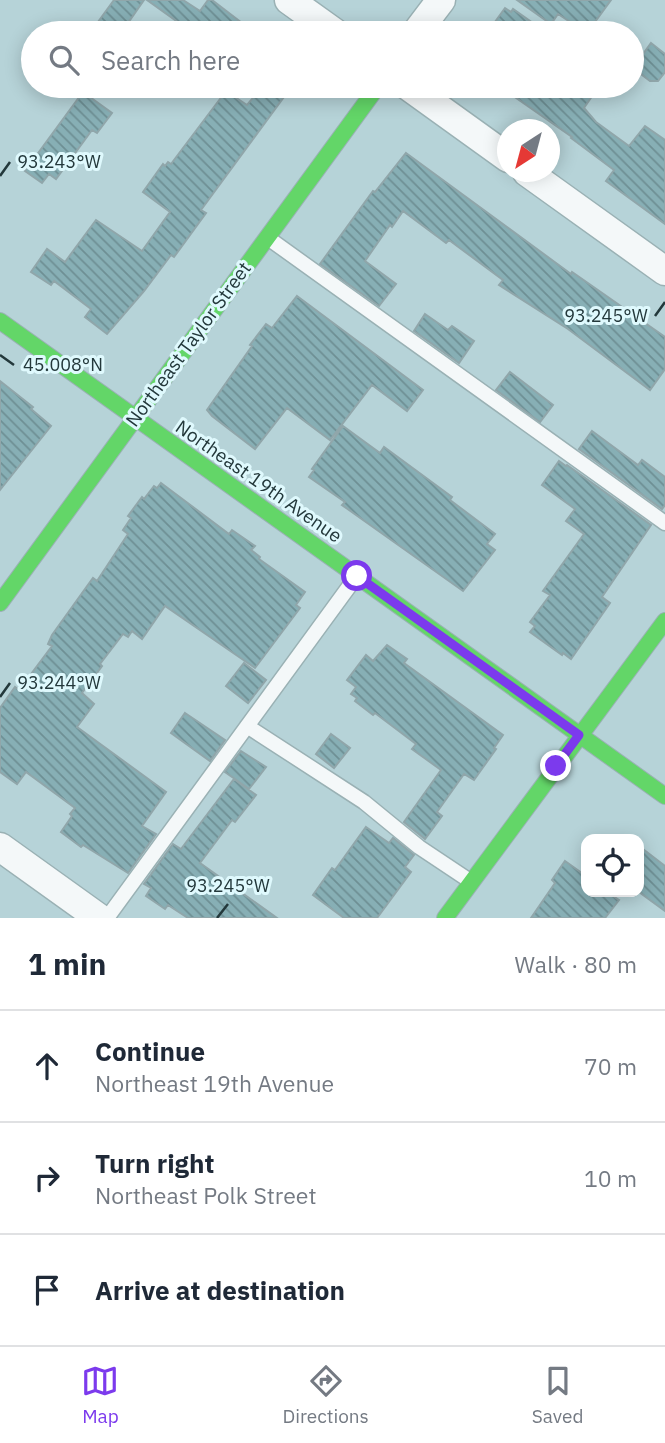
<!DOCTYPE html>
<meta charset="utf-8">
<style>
:root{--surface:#fff;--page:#f2f2f3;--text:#1f2937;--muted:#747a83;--line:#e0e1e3;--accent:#7c3aed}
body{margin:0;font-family:"IBM Plex Sans",sans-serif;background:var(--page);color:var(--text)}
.controls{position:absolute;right:21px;bottom:21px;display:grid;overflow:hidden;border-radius:14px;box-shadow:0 4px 18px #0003}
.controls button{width:63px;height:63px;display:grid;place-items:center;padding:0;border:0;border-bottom:2px solid var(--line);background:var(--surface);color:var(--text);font:35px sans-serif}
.compass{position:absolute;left:497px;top:119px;width:63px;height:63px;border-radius:50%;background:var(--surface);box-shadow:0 4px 18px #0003;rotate:216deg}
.stop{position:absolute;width:21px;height:21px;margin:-16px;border:5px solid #7c3aed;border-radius:50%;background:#fff}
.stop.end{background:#7c3aed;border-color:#fff;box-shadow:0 2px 7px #0008}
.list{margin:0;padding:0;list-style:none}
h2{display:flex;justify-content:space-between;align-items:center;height:91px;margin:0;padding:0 28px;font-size:30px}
h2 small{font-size:23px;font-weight:400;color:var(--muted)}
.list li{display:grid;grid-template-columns:46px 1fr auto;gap:21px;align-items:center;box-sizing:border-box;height:112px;padding:0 28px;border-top:2px solid var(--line)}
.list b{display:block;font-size:26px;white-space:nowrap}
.list p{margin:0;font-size:23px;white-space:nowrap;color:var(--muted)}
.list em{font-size:23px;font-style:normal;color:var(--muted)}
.icon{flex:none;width:38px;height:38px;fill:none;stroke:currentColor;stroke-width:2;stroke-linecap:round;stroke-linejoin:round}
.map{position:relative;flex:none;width:665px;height:918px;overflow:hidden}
.search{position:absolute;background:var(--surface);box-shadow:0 4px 18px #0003;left:21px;right:21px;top:21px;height:77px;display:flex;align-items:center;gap:18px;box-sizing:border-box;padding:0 24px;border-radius:38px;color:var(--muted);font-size:26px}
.sheet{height:427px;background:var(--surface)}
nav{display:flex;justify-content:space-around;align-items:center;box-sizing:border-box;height:98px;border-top:2px solid var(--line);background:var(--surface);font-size:19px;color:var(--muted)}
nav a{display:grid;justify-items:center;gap:4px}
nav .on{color:var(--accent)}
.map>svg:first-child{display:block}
.building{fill:url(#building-back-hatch);stroke:#90a6aa;stroke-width:2}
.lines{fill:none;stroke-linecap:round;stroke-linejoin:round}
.lane-casing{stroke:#9ab1b4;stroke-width:17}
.street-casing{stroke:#9ab1b4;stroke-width:31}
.fast-casing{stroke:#9ab1b4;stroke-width:18}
.lane{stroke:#f4f8f9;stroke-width:14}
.street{stroke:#f4f8f9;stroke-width:28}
.fast{stroke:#63d668;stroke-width:16}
.route{stroke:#7c3aed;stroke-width:9}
.ticks{fill:none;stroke:#23383b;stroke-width:2.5}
.labels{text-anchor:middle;stroke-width:6;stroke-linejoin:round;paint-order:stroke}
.street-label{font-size:19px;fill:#23383b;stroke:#dff9fd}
.ticks-label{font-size:18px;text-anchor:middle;fill:#23383b;stroke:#dff9fd;stroke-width:6;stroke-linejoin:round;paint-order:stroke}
</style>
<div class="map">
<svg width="665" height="918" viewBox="0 0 665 918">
<defs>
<pattern id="building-back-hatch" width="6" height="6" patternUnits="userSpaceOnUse" patternTransform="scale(1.75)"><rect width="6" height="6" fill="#87afb5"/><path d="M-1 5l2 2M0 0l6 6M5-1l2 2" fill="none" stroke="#6e8f94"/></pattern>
</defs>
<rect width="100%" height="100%" fill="#b6d3d8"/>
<path class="building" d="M 114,0 L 144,0 L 121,33 L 90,33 Z
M 147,0 L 183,0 L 200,11 L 208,0 L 212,0 L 255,33 L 182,33 L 186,28 Z
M 517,0 L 611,0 L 587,33 L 558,14 L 551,24 Z
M 505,8 L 511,12 L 513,9 L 547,33 L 487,33 Z
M 651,43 L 665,54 L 665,72 L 658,81 L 650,81 L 633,68 Z
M 263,86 L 292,86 L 201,210 L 206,213 L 174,257 L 171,255 L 144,291 L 107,334 L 85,317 L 91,309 L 54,281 L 51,285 L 31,272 L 47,249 L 65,262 L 96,220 L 142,251 L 170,212 L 143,192 L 163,164 L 165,166 L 168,162 L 171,164 L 226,91 L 247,105 Z
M 499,86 L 599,86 L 584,108 L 596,122 L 629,146 L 645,126 L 665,140 L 665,224 L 606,181 L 614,170 L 571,138 L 572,137 Z
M 83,92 L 112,113 L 97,133 L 92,130 L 56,179 L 49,174 L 42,183 L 25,171 Z
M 406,153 L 571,274 L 572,272 L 665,337 L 665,369 L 650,390 L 568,329 L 499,285 L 503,280 L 449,240 L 446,243 L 403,211 L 392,227 L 390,225 L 365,261 L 396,284 L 379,306 L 320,264 L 373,191 L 375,192 Z
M 297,296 L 423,390 L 407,411 L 372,385 L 330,440 L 287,408 L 255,449 L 212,416 L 207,410 L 252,346 L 250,345 L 266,324 L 272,328 Z
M 425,314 L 448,330 L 452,326 L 474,341 L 459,363 L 414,331 Z
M 510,372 L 553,405 L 540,422 L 496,390 Z
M 0,381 L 33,407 L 31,409 L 51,426 L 0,490 Z
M 343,426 L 380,453 L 384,447 L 452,497 L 450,500 L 495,534 L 487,544 L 495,550 L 463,591 L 342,505 L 345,502 L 309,477 L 314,470 L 312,469 Z
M 592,431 L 638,465 L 642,460 L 665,477 L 665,505 L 662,509 L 579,449 Z
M 559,461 L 566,466 L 567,465 L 651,525 L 602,597 L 610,603 L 571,659 L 563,653 L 562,655 L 530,632 L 535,626 L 530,622 L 550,595 L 543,591 L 584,534 L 566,521 L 575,509 L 542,485 Z
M 161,483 L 229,534 L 232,530 L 255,546 L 251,550 L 260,557 L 259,559 L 305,592 L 296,605 L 300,608 L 255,668 L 165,606 L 142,639 L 132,631 L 128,637 L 123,634 L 100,664 L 102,666 L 82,693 L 94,704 L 77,727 L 166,792 L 142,826 L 156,834 L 128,873 L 83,845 L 81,847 L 61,832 L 72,816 L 70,814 L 75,808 L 26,772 L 17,784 L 0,772 L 0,708 L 15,687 L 19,690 L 52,646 L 48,644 L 52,635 L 93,578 L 97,581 L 128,534 L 123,530 L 131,518 L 128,516 L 142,497 L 144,499 L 154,486 L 157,488 Z
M 387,645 L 407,659 L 404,663 L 503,735 L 494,748 L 496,749 L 474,780 L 464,774 L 437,812 L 442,816 L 425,839 L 404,822 L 441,770 L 412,749 L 416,744 L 375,713 L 373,715 L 355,701 L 357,698 L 351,694 L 356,687 L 347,680 L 366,655 L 373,661 Z
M 244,663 L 266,680 L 248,703 L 226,686 Z
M 185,713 L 225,740 L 210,761 L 171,733 Z
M 331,734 L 350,748 L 334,768 L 316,754 Z
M 241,751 L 266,767 L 249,789 L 225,772 Z
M 234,779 L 256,795 L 235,822 L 232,820 L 200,863 L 277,918 L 188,918 L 168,905 L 165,909 L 146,896 L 151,888 L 144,884 L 173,844 L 181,849 Z
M 366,827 L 389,843 L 393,838 L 414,855 L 405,867 L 411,872 L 377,918 L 344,918 L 313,895 L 332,868 L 335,870 Z
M 639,846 L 665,866 L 665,911 L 639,892 Z
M 565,861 L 586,876 L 586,892 L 607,892 L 619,900 L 605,918 L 531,918 L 555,883 L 552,880 Z"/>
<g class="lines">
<defs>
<path id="lane" d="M 268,238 L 665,523
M 247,726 L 364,802 L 419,847 L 470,881
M 107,918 L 356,577"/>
<path id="street" d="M 289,0 L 335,33
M 416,33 L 441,0
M 408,86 L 508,158
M 527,172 L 665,271
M 0,847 L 99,918"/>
<path id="fast" d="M 0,321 L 665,796
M 0,603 L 378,86
M 445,918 L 665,621"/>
</defs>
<use href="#lane" class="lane-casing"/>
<use href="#street" class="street-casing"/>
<use href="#fast" class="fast-casing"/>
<use href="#lane" class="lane"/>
<use href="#street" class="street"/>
<use href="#fast" class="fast"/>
</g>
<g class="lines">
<path class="route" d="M 357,576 L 579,735 L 556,766"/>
</g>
<path class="ticks" d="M 0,176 L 10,162M 655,316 L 665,302M 0,355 L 14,365M 0,697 L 10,683M 217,918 L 228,904"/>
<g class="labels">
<g class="street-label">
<text transform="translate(188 344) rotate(-54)" y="7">Northeast Taylor Street</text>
<text transform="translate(259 481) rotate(35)" y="7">Northeast 19th Avenue</text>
</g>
</g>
<g class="ticks-label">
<text x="59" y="168">93.243°W</text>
<text x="606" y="322">93.245°W</text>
<text x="63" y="371">45.008°N</text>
<text x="59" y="689">93.244°W</text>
<text x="228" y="892">93.245°W</text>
</g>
</svg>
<div class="controls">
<button><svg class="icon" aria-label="locate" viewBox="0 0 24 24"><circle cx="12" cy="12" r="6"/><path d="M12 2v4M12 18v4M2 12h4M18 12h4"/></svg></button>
</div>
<svg class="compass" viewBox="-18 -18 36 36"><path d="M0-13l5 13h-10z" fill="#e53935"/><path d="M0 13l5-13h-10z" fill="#747a83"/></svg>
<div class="stop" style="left:357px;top:576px"></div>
<div class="stop end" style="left:556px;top:766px"></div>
<div class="search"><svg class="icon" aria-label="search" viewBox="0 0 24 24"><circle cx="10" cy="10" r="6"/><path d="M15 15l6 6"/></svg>Search here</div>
</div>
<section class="sheet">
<h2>1 min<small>Walk · 80 m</small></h2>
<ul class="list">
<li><svg class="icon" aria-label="ahead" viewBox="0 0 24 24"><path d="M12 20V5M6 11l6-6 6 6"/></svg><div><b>Continue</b><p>Northeast 19th Avenue</p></div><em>70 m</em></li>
<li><svg class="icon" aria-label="right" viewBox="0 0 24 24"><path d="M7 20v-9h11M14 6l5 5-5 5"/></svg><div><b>Turn right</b><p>Northeast Polk Street</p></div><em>10 m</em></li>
<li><svg class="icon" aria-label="arrive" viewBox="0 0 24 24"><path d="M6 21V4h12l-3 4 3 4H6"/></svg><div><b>Arrive at destination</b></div></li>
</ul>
</section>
<nav>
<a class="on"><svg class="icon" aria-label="map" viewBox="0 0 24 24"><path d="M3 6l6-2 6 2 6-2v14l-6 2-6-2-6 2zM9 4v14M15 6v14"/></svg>Map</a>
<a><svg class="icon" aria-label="directions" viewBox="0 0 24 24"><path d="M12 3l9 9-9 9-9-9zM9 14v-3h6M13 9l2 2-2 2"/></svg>Directions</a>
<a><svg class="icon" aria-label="saved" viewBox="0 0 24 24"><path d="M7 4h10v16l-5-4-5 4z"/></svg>Saved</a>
</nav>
